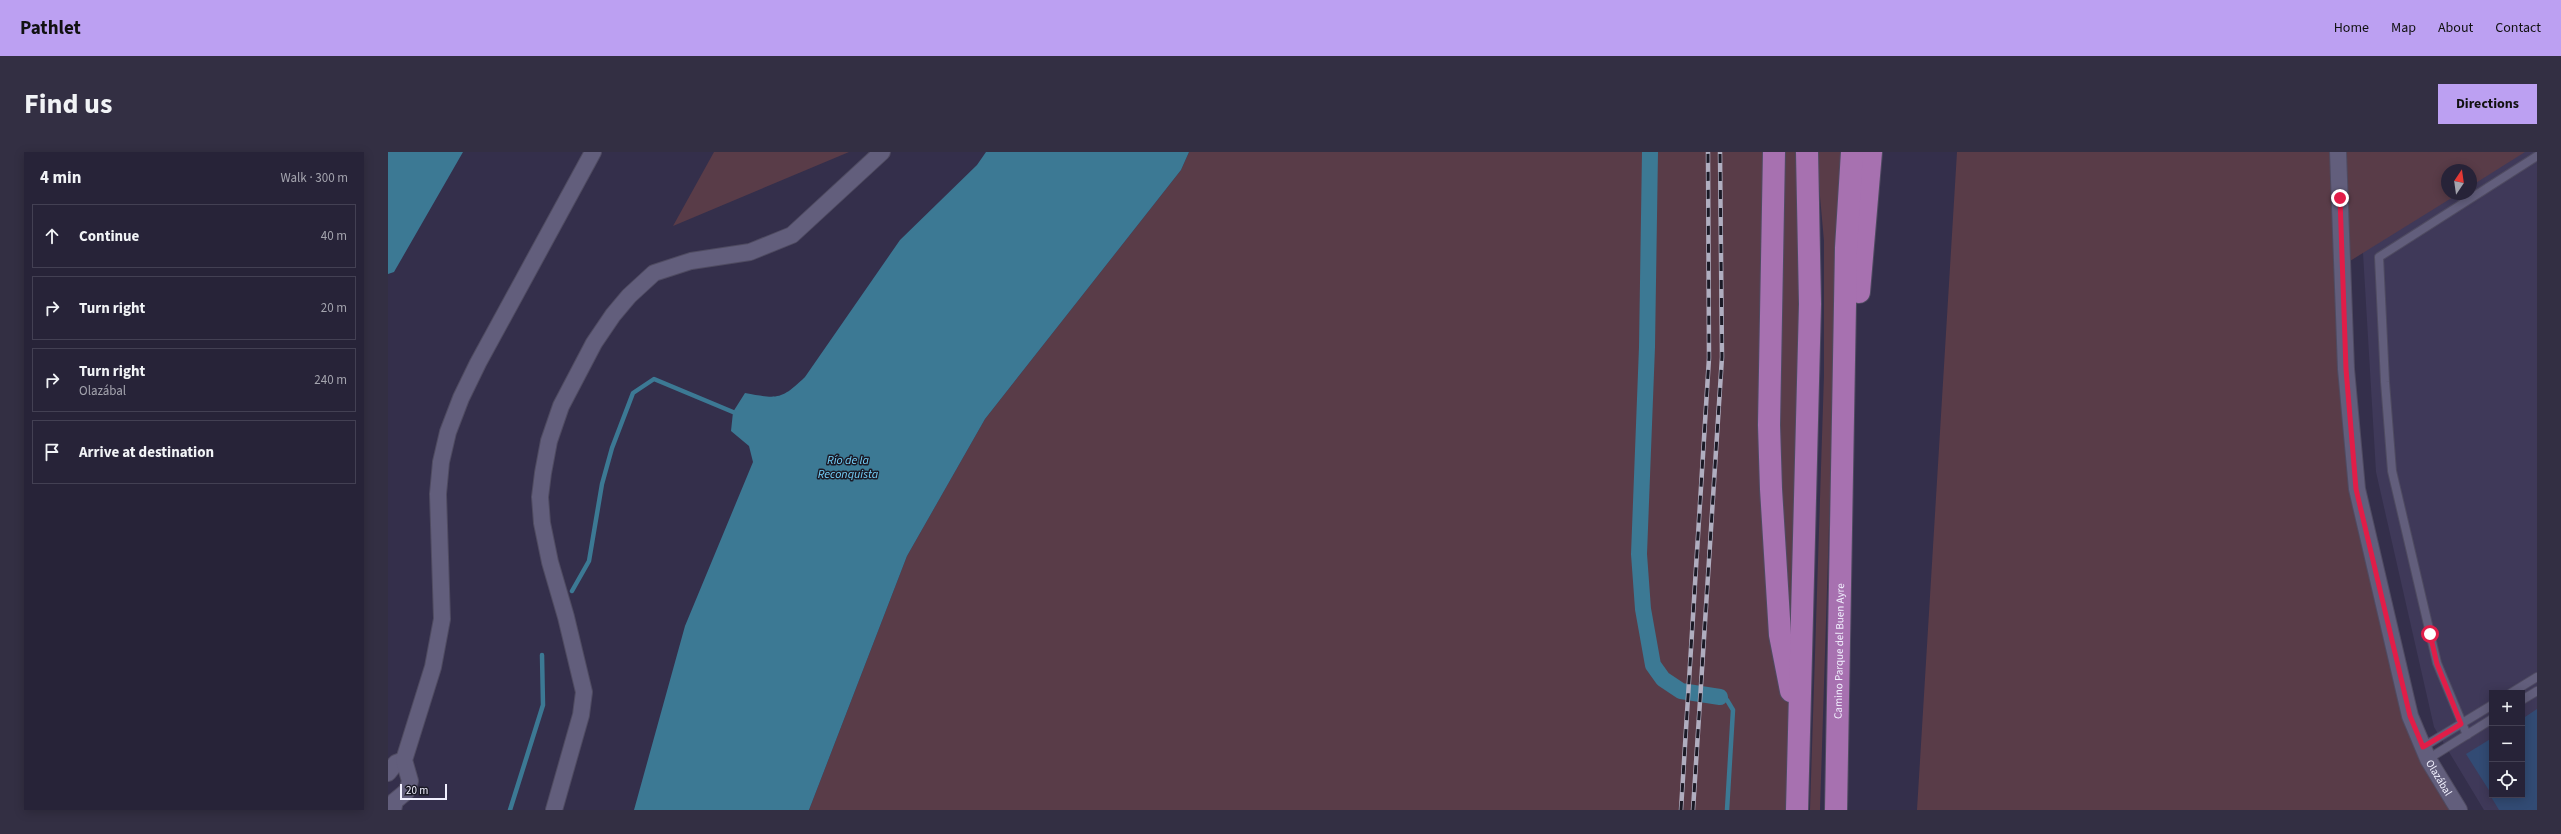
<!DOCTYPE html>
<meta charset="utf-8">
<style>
:root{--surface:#272338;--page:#332f43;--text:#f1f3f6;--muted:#a4a4ae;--line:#434053;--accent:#bca0f2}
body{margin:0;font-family:"Source Sans 3",sans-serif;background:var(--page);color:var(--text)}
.controls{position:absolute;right:12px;bottom:12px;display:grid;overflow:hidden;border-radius:0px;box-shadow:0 2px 10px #0003}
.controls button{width:36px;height:36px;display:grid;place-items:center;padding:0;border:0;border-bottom:1px solid var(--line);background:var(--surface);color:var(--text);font:20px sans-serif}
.compass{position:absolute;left:2053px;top:12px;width:36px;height:36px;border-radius:50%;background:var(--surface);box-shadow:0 2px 10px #0003;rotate:13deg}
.scale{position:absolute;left:12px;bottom:10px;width:47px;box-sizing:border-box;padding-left:4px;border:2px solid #f1f0fe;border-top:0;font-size:11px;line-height:14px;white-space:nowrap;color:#f1f0fe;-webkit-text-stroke:3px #1b1a26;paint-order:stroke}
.stop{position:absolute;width:12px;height:12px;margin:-9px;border:3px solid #e11d48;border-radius:50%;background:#fff}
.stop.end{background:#e11d48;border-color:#fff;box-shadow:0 1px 4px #0008}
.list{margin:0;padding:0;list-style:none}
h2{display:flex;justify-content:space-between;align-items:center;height:52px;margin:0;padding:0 16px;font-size:17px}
h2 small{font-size:13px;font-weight:400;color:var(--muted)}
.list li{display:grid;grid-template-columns:26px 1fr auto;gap:12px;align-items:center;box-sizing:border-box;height:64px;margin:0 8px 8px;padding:0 8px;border:1px solid var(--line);border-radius:0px}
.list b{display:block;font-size:15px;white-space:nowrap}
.list p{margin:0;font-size:13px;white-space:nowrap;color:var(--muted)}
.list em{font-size:13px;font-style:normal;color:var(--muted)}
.icon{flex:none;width:22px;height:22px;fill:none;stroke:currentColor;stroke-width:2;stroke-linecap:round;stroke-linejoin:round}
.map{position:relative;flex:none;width:2149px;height:658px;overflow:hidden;border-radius:0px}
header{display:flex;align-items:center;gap:24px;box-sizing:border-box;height:56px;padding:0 20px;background:var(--accent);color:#111}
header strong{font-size:19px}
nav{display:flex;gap:22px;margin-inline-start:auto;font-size:14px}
.intro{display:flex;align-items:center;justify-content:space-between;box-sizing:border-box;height:96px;padding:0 24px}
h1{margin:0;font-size:28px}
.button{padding:10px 18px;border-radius:0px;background:var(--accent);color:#111;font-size:14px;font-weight:700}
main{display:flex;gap:24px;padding:0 24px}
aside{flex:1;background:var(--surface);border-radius:0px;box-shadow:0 2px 10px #0003}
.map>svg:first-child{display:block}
.built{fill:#3f3959;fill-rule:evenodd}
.green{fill:#593c48}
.water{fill:#3c7994}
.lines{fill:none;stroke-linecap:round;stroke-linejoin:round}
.stream{stroke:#3c7994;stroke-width:4.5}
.canal{stroke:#3c7994;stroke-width:16}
.building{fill:#324b74}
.lane-casing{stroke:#4f4b61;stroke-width:10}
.street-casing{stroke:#4f4b61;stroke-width:18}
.highway-casing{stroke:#4f4b61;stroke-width:24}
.lane{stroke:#625e7c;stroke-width:8}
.street{stroke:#625e7c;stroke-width:16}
.highway{stroke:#a771b0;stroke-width:22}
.rail-casing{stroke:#b0aec0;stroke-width:4.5}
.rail{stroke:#1b1a26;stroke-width:3;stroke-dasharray:9;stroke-linecap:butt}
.route{stroke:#e11d48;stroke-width:5}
.labels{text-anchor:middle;stroke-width:3;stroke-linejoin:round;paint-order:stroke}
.street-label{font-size:11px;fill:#f1f0fe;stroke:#1b1a26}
.water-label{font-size:12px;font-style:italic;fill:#75d1fb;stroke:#1b1a26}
</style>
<header>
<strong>Pathlet</strong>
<nav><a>Home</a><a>Map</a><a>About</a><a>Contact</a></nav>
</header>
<div class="intro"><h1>Find us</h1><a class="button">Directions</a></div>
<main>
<aside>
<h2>4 min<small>Walk · 300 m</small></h2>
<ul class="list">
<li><svg class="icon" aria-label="ahead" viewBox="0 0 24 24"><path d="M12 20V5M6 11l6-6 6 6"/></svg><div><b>Continue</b></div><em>40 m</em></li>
<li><svg class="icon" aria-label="right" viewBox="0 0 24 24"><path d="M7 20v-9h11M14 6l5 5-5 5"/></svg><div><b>Turn right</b></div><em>20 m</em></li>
<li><svg class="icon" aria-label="right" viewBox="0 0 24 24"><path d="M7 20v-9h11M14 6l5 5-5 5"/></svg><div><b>Turn right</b><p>Olazábal</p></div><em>240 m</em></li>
<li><svg class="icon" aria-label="arrive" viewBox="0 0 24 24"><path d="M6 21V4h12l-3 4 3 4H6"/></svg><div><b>Arrive at destination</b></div></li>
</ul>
</aside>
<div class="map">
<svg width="2149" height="658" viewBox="0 0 2149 658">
<rect width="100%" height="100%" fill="#342f4b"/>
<path class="built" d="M 1969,0 L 2149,0 L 2149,658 L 2096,658 L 2046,575 L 1988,320 ZM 2059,18 L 2083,18 L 2083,42 L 2059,42 ZM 2104,541 L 2134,541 L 2134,643 L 2104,643 Z"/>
<path class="green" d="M 326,0 L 461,0 L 285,74 Z
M 801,0 L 1419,0 L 1409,658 L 421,658 L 519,404 L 597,267 L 793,18 Z
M 1428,0 L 1454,0 L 1448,83 L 1443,311 L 1432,658 L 1422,658 L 1436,223 L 1436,89 Z
M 1569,0 L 1950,0 L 1969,337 L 2022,564 L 2071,658 L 1529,658 Z
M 1958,0 L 2137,0 L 2083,34 L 2083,18 L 2059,18 L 2059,42 L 2070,42 L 1962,109 Z"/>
<path class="water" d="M 0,0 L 75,0 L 6,120 L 0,122 Z
M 598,0 L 801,0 L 793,18 L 597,267 L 519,404 L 421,658 L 246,658 L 297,474 L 365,310 L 361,294 L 343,279 L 345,260 L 357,241 C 390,247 393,248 417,225 L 512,88 L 589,13 Z"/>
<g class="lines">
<path class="stream" d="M 184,439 L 201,409 L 214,332 L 224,296 L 245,241 L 266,227 L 345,260
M 1332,545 L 1339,548 L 1345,558 L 1339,658
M 122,658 L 155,553 L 154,503"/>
<path class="canal" d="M 1262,0 L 1259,195 L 1251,402 L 1255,457 L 1265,513 L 1275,527 L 1293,539 L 1332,545"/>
</g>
<path class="building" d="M 2149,557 L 2149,658 L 2111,658 L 2102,643 L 2134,643 L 2134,567 Z
M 2104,586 L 2104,643 L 2078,602 Z"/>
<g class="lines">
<defs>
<path id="lane" d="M 2123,541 L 2149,525
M 2134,548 L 2149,539
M 2079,583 L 2049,511 L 2004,319 L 1997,230 L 1991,105 L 2149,4
M 2035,595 L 2104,553
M 2040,607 L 2104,567"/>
<g id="street">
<path id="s1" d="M 1950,0 L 1958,217 L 1969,337 L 2022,564 L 2040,607 L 2071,658"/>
<path d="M 0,621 L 8,611 L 16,608"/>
<path d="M 5,658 L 7,649 L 19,639 L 22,629 L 16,608 L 45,515 L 54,467 L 50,342 L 53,310 L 60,280 L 73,246 L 90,211 L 205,0"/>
<path d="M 166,658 L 193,563 L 196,540 L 178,465 L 162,410 L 154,371 L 152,345 L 155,321 L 161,289 L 173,254 L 206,191 L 225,163 L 241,144 L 266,121 L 303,109 L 362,100 L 404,83 L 494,0"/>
</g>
<g id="highway">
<path d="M 1386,0 L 1381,273 L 1383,337 L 1392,483 L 1403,539"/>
<path d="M 1471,140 L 1483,0"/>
<path d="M 1409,658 L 1422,152 L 1419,0"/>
<path id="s2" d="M 1448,658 L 1458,96 L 1464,0"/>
</g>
</defs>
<use href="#lane" class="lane-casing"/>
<use href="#street" class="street-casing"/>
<use href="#highway" class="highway-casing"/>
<use href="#lane" class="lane"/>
<use href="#street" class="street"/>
<use href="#highway" class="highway"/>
<defs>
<path id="rail" d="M 1293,658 L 1321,206 L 1320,0
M 1305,658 L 1334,205 L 1332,0"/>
</defs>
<use href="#rail" class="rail-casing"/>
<use href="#rail" class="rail"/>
</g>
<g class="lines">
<path class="route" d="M 1952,46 L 1958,217 L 1968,337 L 2022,564 L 2035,595 L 2073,572 L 2049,512 L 2042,482"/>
</g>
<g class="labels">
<g class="street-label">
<text dy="4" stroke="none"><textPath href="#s2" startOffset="159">Camino Parque del Buen Ayre</textPath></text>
<text dy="4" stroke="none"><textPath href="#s1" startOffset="639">Olazábal</textPath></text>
</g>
<g class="water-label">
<text x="460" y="312">Río de la<tspan x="460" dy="14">Reconquista</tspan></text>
</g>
</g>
</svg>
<div class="controls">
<button>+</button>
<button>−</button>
<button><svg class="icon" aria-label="locate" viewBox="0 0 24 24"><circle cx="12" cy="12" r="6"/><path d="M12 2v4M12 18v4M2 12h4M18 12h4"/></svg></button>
</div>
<svg class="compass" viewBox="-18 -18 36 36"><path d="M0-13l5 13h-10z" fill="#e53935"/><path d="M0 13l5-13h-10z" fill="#a4a4ae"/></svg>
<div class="scale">20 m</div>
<div class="stop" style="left:2042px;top:482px"></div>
<div class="stop end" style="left:1952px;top:46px"></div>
</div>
</main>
